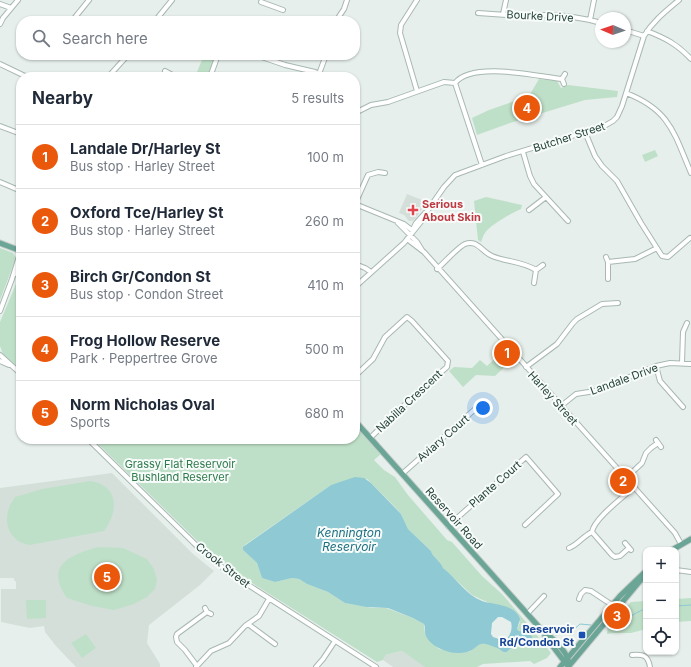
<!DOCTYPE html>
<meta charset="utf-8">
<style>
:root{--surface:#fff;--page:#f6f6f7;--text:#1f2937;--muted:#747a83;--line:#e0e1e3;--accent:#ea580c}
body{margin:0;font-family:Inter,sans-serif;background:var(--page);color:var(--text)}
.controls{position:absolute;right:12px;bottom:12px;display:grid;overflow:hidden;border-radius:8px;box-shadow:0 1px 3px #0004}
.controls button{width:36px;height:36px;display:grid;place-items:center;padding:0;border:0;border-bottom:1px solid var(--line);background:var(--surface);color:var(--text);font:20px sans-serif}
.compass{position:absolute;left:595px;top:12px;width:36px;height:36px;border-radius:50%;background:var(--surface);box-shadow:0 1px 3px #0004;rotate:272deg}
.you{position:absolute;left:483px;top:408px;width:14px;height:14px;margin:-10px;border:3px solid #fff;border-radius:50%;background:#1a73e8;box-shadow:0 0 0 6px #1a73e833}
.badge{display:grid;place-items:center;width:26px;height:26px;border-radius:50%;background:var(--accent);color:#fff;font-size:13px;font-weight:700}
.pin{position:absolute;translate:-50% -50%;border:2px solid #fff;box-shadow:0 1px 4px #0006}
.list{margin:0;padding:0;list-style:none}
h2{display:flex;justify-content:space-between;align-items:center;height:52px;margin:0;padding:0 16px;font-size:17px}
h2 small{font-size:13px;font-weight:400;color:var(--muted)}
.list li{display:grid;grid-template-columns:26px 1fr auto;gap:12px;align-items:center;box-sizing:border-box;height:64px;padding:0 16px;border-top:1px solid var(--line)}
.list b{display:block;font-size:15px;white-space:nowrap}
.list p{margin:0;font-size:13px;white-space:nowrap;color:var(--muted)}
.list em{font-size:13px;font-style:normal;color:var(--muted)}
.icon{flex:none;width:22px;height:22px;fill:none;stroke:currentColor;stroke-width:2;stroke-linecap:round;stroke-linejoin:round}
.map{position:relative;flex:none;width:691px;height:667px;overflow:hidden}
.search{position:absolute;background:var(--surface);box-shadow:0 1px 3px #0004;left:16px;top:16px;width:344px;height:44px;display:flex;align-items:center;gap:10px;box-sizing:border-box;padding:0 14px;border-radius:16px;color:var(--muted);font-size:15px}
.panel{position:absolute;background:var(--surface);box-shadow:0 1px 3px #0004;left:16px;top:72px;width:344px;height:372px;border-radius:16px}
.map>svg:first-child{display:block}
.built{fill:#d4dfda}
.green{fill:#bfe0c8;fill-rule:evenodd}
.water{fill:#8ec9d4;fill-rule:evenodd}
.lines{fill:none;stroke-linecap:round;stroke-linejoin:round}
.stream{stroke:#8ec9d4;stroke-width:1}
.minor-casing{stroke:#a8b8b2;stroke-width:6}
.major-casing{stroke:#c2cac8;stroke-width:7}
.minor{stroke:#fff;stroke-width:4}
.major{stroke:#6aa596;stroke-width:5}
.health-dot{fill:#e0444e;stroke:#f7fbf9;stroke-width:1.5}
.transit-dot{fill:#1a4fb4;stroke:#f7fbf9;stroke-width:1.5}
.labels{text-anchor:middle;stroke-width:4;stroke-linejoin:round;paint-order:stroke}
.street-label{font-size:11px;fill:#24423a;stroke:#f7fbf9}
.health-label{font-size:11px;font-weight:bold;fill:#be3a42;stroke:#f7fbf9;text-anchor:start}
.park-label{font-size:11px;fill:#2d7a4b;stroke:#f7fbf9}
.transit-label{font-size:11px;font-weight:bold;fill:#164399;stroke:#f7fbf9;text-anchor:end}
.water-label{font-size:12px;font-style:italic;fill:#1c6f80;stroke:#f7fbf9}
</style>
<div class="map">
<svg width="691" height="667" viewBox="0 0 691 667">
<rect width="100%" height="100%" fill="#e6efeb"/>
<path class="built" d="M 407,194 L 425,201 L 422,209 L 415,219 L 412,221 L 409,221 L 404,215 L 399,213 Z
M 112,473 L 193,554 L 214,571 L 200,585 L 149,625 L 147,643 L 160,664 L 160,667 L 76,667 L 56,646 L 45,632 L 44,626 L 30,628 L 1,622 L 1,589 L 16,589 L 16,582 L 14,580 L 14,578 L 0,578 L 0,488 Z
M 402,651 L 425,666 L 425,667 L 393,667 L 383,660 L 386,655 Z"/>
<path class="green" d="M 204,55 L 217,59 L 210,77 L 195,77 Z
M 539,79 L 557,81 L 561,88 L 568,85 L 618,91 L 617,97 L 585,100 L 513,122 L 477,135 L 472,118 L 489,110 L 529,96 Z
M 655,150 L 658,156 L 645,162 L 642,155 Z
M 486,197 L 522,205 L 521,209 C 512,213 490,225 485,233 C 483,235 482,240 481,242 L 478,240 L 474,201 Z
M 0,248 L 13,253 L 16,258 L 0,300 Z
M 21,272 L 21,370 L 3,354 L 0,346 L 0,322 Z
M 504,350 L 513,359 L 495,376 L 476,375 L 463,387 L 449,371 L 454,367 L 472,368 L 480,360 L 487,366 Z
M 355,425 L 381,454 L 374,460 L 384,470 L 395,477 L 408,495 L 447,540 L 452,542 L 482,576 L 502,594 L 532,629 L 551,653 L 547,658 L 534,664 L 530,661 L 483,664 L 477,667 L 425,667 L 402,651 L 386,655 L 383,660 L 377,662 L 219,562 L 93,439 L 355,439 ZM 367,479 L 394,506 L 401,514 L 408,529 L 431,551 C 433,558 441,561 443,568 L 472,595 L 487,602 L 520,622 L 517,629 C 525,637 531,632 538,646 L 540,646 L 539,648 C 530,646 526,630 512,642 L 513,646 L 507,652 L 503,652 L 499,648 L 486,643 L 479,644 L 470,651 L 462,653 L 439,649 L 425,634 L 424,624 L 413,618 L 386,608 L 372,608 L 345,603 L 328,592 L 307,584 L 299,579 L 292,578 L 275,582 L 262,578 L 257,563 L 243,550 L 245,545 L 331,485 Z
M 90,481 C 119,485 119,511 104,531 L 30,545 C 5,541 1,515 15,497 L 42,489 Z
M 98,547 L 123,548 L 147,559 L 154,569 L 157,580 L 155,589 L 147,597 L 134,604 L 114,610 L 92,606 L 67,598 C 44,565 70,555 98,547 Z
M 691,598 L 691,621 L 676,622 L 676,599 Z
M 26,600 L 46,600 L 46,618 L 27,619 Z
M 646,601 L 646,629 L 631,633 L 613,633 L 607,634 L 608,627 L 631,602 Z
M 86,634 L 96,648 L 82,658 L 71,643 Z"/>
<path class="water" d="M 355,477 L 364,478 L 371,483 L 401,514 L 408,529 L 431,551 C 433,558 441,561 443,568 C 456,578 466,595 482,601 C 494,605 515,604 520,619 L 517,629 L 519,631 L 529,633 L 538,646 L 541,647 L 536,647 C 529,640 521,634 512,642 L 513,646 L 507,652 L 503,652 C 499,648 497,648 492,646 C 476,640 480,648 467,652 C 455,656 432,649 426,636 C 424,633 426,628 424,624 L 413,618 L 388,608 L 366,607 L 345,603 L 328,592 L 307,584 L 299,579 L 292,578 L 275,582 L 262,578 L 257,563 L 243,550 L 243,547 L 331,485 ZM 498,617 L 502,617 L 511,622 C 513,629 510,636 505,641 L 493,637 L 491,634 L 492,623 Z"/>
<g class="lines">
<path class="stream" d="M 676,606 L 691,605
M 608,628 C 623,625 632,612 646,609
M 556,635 L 561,632 L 570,633 L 580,624 L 591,625
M 541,646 L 545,644"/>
<defs>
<path id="minor" d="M 261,2 L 283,10
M 0,4 L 11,8
M 478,13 L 521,16 L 546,15 L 567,16 L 590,20 L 601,23
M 503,14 L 506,0
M 590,20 L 594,0
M 72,21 L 89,0
M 155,21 L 172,0
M 336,21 L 344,9 L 347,0
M 0,24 L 3,18 L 18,0
M 625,30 L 644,36
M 647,31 C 665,38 677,44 691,59
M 256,55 L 285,65 L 315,72 L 326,77
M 0,64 L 27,77
M 165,71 L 176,77
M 319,74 L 326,55
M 108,77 L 128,55
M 210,77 L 218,55
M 455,83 C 472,61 536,76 562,79
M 455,83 L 482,165
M 564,84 L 562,79 L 565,74
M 417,91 L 400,33 L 401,25 L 417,0
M 626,93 C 670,110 674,133 691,173
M 355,113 L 371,105 L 388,102 L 444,82 L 455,83
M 0,126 L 21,134
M 585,132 L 595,156 L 602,166 L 617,181 L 641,223 L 662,256 L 668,257 L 690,238
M 523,152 L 530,176 L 534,184 L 568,221
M 0,182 L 21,191
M 355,204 L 404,224 L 413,231
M 355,204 L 368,175 L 378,172 L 385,173
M 529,210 L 546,197
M 398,223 L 417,242 L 422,250
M 413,229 L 416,223 L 426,212
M 407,239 L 424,252 L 675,533 L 681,544
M 606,257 L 608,262 L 608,279
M 608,262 L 635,259 L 657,248
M 355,264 L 365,268 L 371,272
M 437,269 C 444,263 458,247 465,244 C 477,239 482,252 492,256 C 506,262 522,261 536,270
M 15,274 L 21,264
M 534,283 L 536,270 L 543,265
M 355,287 L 404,243 L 424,218 L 428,210 L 444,187 L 455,175 L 506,156 L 585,132 L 606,125 L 613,121 L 617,117 L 622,106 L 644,36 C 653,21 666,11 679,0
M 0,311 L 12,279 L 21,250
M 0,355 L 21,374
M 0,361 L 9,365
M 682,363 L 683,332 L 687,323
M 656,366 L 660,381 L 683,407
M 526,367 L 557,344 L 573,323 L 577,319 L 602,304 L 618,303
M 355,376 L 373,359 L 385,337 L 407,317 L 412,321 L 448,361 L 447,367 L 417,393 L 370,438
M 561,406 L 576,394 L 595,391 L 656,366 L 670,363 L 691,364
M 88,439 L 201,550 L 228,572 L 376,667
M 656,440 L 661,447
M 402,474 L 483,402
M 625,479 L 642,463 L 646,453 L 651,448 L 658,443
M 448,526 L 526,457 L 558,494 L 525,525
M 625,543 L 631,550
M 569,548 C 578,545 583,536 592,532
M 629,548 L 620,556 L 615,557 L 612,555 L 592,532 C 594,519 622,498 633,488
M 676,570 L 691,572
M 579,599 L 581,594 L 585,590 L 591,591 L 612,605
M 205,608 L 207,612 L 211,614
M 527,614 L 544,596
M 248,624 L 275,644
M 632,655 C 643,654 648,655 650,667
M 197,666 L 185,650 L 177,642 L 176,637 L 177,634 L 207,612
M 196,667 L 211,651 L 229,643 L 245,626 L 259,616 L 269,599
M 316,667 L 323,659 L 335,641"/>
<path id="major" d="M 0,243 L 21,251
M 355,421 L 539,627 C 549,636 571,652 569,667
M 672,550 L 691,539
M 545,636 L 567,665
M 560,667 L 620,596 L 646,571
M 568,667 L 645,575"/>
</defs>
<use href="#minor" class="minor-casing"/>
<use href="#major" class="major-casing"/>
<use href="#minor" class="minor"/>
<use href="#major" class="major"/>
</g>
<path class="health-dot" d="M411 204h4v4h4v4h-4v4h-4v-4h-4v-4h4z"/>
<rect class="transit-dot" x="578" y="631" width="8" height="8" rx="2"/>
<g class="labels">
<g class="street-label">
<text transform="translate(540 16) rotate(3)" y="4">Bourke Drive</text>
<text transform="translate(569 137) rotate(-18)" y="4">Butcher Street</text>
<text transform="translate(624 379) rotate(-20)" y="4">Landale Drive</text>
<text transform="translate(553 398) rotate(48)" y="4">Harley Street</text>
<text transform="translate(409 401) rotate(-43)" y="4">Nabilla Crescent</text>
<text transform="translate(443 438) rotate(-41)" y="4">Aviary Court</text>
<text transform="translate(495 484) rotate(-41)" y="4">Plante Court</text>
<text transform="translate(454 518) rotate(48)" y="4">Reservoir Road</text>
<text transform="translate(223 565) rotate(38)" y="4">Crook Street</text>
</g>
<g class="health-label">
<text x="422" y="208">Serious<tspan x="422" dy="13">About Skin</tspan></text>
</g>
<g class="park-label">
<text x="180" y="468">Grassy Flat Reservoir<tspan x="180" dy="13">Bushland Reserver</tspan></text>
</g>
<g class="transit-label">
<text x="574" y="633">Reservoir<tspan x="574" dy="13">Rd/Condon St</tspan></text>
</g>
<g class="water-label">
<text x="349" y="537">Kennington<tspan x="349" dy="14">Reservoir</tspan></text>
</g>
</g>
</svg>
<div class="controls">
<button>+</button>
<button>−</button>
<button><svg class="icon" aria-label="locate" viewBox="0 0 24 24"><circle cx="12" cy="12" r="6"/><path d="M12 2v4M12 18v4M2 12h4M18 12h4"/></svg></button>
</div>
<svg class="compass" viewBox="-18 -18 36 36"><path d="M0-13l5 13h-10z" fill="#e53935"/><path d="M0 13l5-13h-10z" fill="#747a83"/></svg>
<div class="you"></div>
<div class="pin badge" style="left:507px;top:353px">1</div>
<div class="pin badge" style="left:623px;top:481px">2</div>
<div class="pin badge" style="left:617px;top:616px">3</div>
<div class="pin badge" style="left:527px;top:108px">4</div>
<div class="pin badge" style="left:107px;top:577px">5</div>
<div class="search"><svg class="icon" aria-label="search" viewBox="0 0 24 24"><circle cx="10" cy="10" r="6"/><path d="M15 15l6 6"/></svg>Search here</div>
<section class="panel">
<h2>Nearby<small>5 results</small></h2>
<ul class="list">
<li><span class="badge">1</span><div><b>Landale Dr/Harley St</b><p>Bus stop · Harley Street</p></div><em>100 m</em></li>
<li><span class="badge">2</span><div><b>Oxford Tce/Harley St</b><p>Bus stop · Harley Street</p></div><em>260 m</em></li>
<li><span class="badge">3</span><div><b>Birch Gr/Condon St</b><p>Bus stop · Condon Street</p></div><em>410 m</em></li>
<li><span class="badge">4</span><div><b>Frog Hollow Reserve</b><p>Park · Peppertree Grove</p></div><em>500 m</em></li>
<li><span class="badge">5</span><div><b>Norm Nicholas Oval</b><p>Sports</p></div><em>680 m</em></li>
</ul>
</section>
</div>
